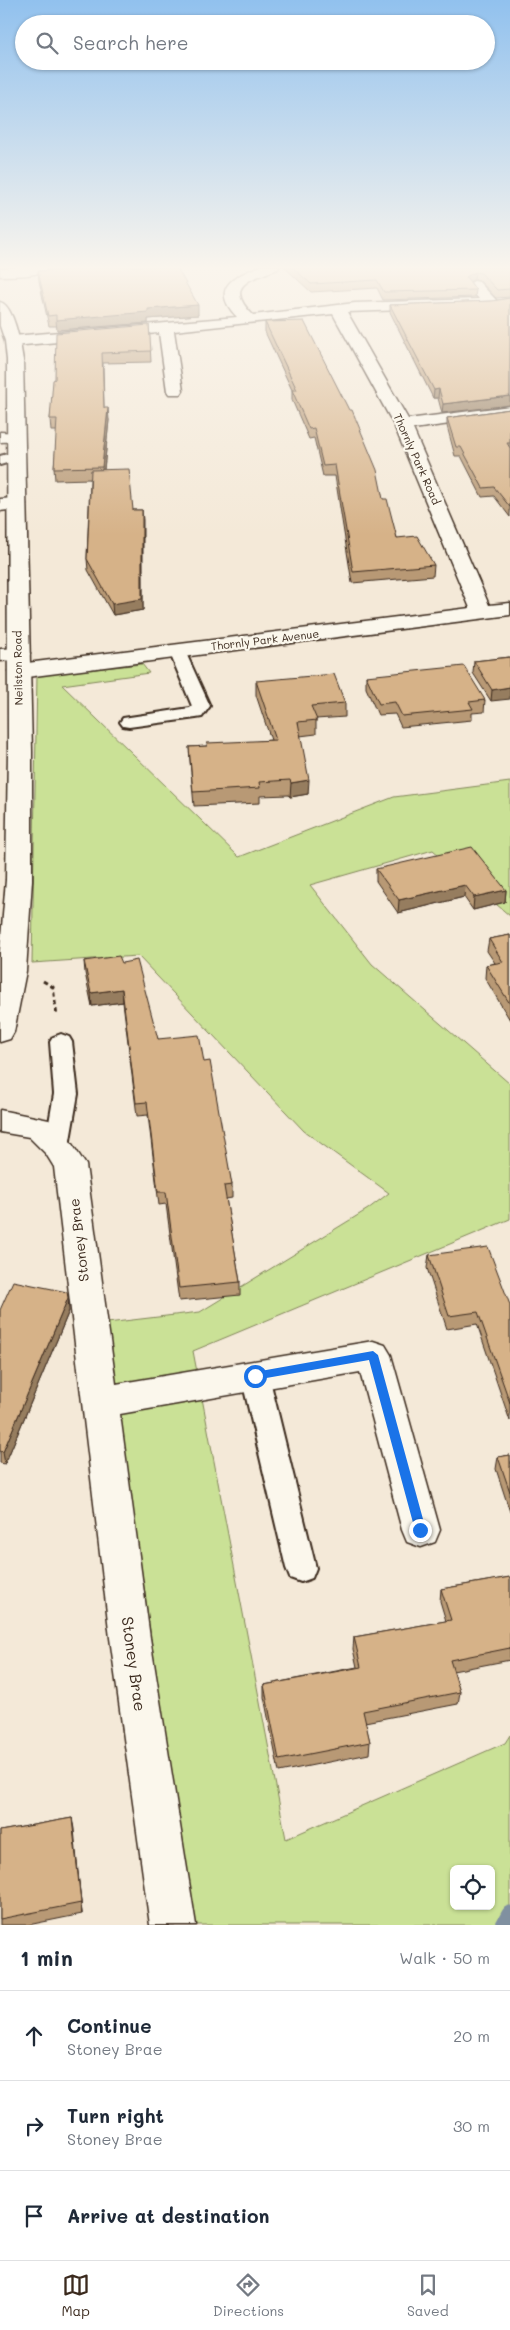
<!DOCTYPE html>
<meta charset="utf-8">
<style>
:root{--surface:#fff;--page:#f2f2f3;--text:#1f2937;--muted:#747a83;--line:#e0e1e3;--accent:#3b2a1e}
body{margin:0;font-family:Mali,sans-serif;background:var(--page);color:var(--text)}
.controls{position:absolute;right:15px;bottom:15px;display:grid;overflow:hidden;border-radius:8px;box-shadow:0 1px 4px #0004}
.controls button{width:45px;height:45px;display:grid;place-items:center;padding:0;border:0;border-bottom:1px solid var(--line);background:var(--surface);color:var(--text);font:25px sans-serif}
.stop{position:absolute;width:15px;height:15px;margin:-11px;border:4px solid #1a73e8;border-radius:50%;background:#fff}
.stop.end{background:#1a73e8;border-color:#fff;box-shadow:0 1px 5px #0008}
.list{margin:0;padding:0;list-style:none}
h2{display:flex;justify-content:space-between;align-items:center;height:65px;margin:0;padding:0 20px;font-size:21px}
h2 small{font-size:16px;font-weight:400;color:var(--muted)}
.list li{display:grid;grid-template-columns:32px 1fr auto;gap:15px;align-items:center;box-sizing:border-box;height:90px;padding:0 20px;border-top:1px solid var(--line)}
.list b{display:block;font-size:19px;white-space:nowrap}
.list p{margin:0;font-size:16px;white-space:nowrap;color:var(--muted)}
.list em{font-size:16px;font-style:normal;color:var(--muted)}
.icon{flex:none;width:28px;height:28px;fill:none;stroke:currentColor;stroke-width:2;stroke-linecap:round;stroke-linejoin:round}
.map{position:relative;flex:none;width:510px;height:1925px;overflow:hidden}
.search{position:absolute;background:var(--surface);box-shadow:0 1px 4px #0004;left:15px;right:15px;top:15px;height:55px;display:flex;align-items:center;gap:12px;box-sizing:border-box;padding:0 18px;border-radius:28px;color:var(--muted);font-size:19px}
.sheet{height:335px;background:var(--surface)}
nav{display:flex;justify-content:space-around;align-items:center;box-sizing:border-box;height:70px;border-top:1px solid var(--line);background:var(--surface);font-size:14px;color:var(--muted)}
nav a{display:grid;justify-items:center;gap:2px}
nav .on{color:var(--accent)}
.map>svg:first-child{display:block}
.green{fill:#cae196;stroke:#82865a;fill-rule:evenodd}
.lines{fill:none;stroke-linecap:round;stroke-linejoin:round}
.stream{stroke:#8090a0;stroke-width:17}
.service-casing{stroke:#3b2a1e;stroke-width:4}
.minor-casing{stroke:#3b2a1e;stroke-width:3}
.secondary-casing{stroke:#3b2a1e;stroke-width:3}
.path{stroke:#3b2a1e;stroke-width:3;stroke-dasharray:4.5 4;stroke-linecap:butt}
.service{fill:#fbf7ec;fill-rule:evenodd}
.minor{fill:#fbf7ec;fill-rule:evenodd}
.secondary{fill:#fbf7ec;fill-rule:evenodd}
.wall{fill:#b89975;stroke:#3b2a1e}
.shaded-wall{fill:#967d5f;stroke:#3b2a1e}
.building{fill:#d6b288;stroke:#3b2a1e}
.route{fill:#1a73e8}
.labels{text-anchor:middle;stroke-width:4.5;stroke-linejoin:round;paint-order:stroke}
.far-street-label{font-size:11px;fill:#3b2a1e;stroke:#fbf7ec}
.street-label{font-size:14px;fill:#3b2a1e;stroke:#fbf7ec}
.near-street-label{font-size:16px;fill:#3b2a1e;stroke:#fbf7ec}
</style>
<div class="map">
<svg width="510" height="1925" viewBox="0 0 510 1925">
<rect width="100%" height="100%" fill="#f4e9d8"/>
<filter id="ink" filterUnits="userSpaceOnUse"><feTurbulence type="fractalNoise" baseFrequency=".02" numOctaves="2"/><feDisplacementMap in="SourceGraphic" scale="10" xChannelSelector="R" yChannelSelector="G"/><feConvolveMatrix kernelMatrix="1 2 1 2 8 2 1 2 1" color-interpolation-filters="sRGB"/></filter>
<g filter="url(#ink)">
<path class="green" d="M 142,664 L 149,673 L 62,685 L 239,857 L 394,797 L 510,782 L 510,916 L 433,850 L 310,885 L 372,964 L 510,1084 L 510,1219 L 193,1351 L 286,1839 L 505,1743 L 510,1735 L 510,1925 L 191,1925 L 107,1323 L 200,1312 L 368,1209 L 389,1193 L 304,1131 L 138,956 L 32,963 L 37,675 ZM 454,1869 L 491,1869 L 491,1906 L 454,1906 Z"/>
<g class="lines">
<path class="stream" d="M 504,1925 L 510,1914"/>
<defs>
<path id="service" d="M 15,452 L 20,453 L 22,456 L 20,459 L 0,465 L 0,456 Z
M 177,646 L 183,647 L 185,651 L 210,706 L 202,717 L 196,718 L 129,727 L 123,726 L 120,722 L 123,718 L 190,708 L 192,706 L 169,651 L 171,647 Z
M 61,1034 L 69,1037 L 72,1042 L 78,1094 L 69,1146 L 65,1152 L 57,1155 L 49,1152 L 45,1146 L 54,1094 L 50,1042 L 53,1037 Z
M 255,1365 L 265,1368 L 269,1376 L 316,1568 L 312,1578 L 301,1582 L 290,1578 L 286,1568 L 241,1376 L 245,1368 Z"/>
<path id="minor" d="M 26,266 L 50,266 C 40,278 14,275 0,276 L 0,268 Z
M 261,266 L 280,266 L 278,269 C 251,279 223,285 253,315 L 355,303 L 479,299 L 467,285 L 474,281 L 479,282 L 496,300 L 498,303 L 491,307 L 347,312 L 408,419 L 510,406 L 510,416 L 413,429 L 489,605 L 510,603 L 510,615 L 19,678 L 11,676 L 8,671 L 11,666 L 19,664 L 470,608 L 394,425 L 333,314 L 174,331 L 183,391 L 181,394 L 169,394 L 167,391 L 159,333 L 13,346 L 8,344 L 5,341 L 8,338 L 13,336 L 237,317 C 209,288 234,276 261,266 Z
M 0,432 L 21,433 L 24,437 L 21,441 L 0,442 Z
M 17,498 L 24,500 L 26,504 L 24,508 L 0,511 L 0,499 Z
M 19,648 L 27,649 L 30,654 L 27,659 L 0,661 L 0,649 Z
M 0,1110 L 49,1120 L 68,1138 L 86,1165 L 116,1384 L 373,1341 L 385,1345 L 391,1355 L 440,1530 L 435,1542 L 421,1547 L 407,1542 L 402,1530 L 360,1372 L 120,1414 L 150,1638 L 196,1925 L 150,1925 L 110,1638 L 54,1167 L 46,1154 L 29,1137 L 0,1132 Z"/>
<path id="secondary" d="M 0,302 C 14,305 21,347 23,360 L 32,751 L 32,880 L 26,971 L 14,1032 L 10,1039 L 0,1042 L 0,950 L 6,880 L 8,751 L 7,360 L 5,341 L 0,326 Z"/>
</defs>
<use href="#service" class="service-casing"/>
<use href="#minor" class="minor-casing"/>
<use href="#secondary" class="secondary-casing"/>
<path class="path" d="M 43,981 L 53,987 L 57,1017"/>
<use href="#service" class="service"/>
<use href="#minor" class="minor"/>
<use href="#secondary" class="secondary"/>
</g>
<path class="wall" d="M 61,266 L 177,266 L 176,266 L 198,315 L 148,319 L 148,323 L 57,330 L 57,326 L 49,326 L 39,281 L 38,271 L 63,270 Z
M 283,266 L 510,266 L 510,297 L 496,298 L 480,281 L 474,279 L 470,282 L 476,290 L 475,297 L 383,300 L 377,288 L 311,292 Z
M 510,298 L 510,405 L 442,413 L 438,398 L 433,398 L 390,312 L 390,305 L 492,301 Z
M 265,322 L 383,499 L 397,538 L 434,565 L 433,576 L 352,583 L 335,476 L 323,476 L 314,438 L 309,439 L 292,400 L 292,390 L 265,332 Z
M 149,325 L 151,362 L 103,363 L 104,408 L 109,420 L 104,470 L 133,510 L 142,510 L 143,520 L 143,610 L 113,615 L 88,570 L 87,559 L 90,479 L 55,480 L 54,468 L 57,431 L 51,431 L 50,419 L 55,379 Z
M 510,409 L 510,517 L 494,496 L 482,497 L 461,456 L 455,456 L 447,426 L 447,418 Z
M 510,657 L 491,701 L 473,673 L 474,661 Z
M 366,676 L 485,700 L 484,712 L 472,713 L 472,720 L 401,727 L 395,714 L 378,715 L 366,688 Z
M 256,681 L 345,703 L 345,717 L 316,719 L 316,734 L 300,736 L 308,794 L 290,797 L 289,795 L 260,796 L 260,803 L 194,806 L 190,761 L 189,747 L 207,746 L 271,740 L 256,695 Z
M 376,869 L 506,890 L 505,902 L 473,910 L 464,897 L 398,913 L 376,881 Z
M 510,935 L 510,1020 L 485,978 L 486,965 L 495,963 L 487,951 L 489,939 Z
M 84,961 L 122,963 L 158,1039 L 204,1062 L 232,1185 L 232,1198 L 226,1199 L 240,1282 L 240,1295 L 179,1301 L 166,1204 L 159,1205 L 148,1115 L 137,1116 L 123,1002 L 92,1006 L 85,973 Z
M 429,1255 L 510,1305 L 510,1421 L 477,1324 L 447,1329 L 427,1268 Z
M 0,1310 L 69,1311 L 5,1464 L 0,1463 Z
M 510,1455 L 510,1512 L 496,1469 L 498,1457 Z
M 510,1577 L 510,1660 L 453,1671 L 460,1692 L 458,1704 L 365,1722 L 370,1742 L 369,1754 L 279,1772 L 264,1697 L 264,1685 L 357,1667 L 353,1649 L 354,1637 L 446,1621 L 440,1601 L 441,1589 Z
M 72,1818 L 82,1914 L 28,1925 L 0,1925 L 0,1831 Z"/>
<path class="shaded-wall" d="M 475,272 L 474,279 L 465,285 L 466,277 Z
M 198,305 L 198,315 L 148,319 L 148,323 L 57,330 L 56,320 L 148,309 Z
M 439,389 L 438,398 L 433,398 L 434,390 Z
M 510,396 L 510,405 L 442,413 L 443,404 Z
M 108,408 L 109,420 L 103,478 L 102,467 Z
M 142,510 L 143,610 L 113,615 L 112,604 Z
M 510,687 L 510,699 L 491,701 L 492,690 Z
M 309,780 L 308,794 L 290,797 L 291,783 Z
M 465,885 L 464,897 L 398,913 L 399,900 Z
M 506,890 L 505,902 L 473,910 L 474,897 Z
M 122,989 L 123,1002 L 92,1006 L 91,993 Z
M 68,1298 L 69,1311 L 5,1464 L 3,1452 Z
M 72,1818 L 74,1829 L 82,1914 L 81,1903 Z"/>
<path class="building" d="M 65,266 L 176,266 L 198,305 L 148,309 L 148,312 L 56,320 L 56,315 L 48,316 L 38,271 L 67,270 Z
M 291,266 L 510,266 L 510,289 L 497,290 L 481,273 L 475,272 L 466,277 L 476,290 L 384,292 L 377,280 L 311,284 Z
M 510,298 L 510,396 L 443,404 L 439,389 L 434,390 L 390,305 L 492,301 Z
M 304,321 L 349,410 L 352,410 L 377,470 L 383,499 L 387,499 L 397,538 L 417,536 L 434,565 L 353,572 L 335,465 L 323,466 L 314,428 L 309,429 L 292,390 L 297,390 L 265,322 Z
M 149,325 L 151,351 L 102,353 L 104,408 L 108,408 L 102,467 L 54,468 L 57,419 L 50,419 L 53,380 L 55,379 L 56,333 Z
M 510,409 L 510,443 L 507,443 L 510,448 L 510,507 L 494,487 L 483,488 L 461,447 L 456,447 L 447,418 Z
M 129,469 L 133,510 L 142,510 L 142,599 L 112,604 L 87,559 L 91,470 Z
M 510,657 L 510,687 L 492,690 L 474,661 Z
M 464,666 L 485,700 L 469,702 L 473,709 L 402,716 L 395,702 L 379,704 L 366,676 Z
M 334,674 L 345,703 L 311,706 L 317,720 L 298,722 L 309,780 L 291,783 L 290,780 L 259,782 L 260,788 L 193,792 L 189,747 L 207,746 L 207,743 L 276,740 L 256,681 Z
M 472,847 L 506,890 L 474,897 L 465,885 L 399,900 L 376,869 Z
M 510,935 L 510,1004 L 486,965 L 503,962 L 489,939 Z
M 119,956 L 122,963 L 137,960 L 158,1039 L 199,1035 L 204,1062 L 210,1061 L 232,1185 L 224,1186 L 240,1282 L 179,1288 L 166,1192 L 158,1192 L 147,1102 L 136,1103 L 122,989 L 91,993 L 84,961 Z
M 488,1247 L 510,1305 L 510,1403 L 478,1312 L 449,1316 L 429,1255 Z
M 13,1281 L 67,1292 L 68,1298 L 3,1452 L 0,1451 L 0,1310 Z
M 510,1455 L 510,1492 L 498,1457 Z
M 510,1577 L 510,1648 L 450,1660 L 460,1692 L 363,1711 L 370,1742 L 279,1760 L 264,1685 L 361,1667 L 354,1637 L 451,1620 L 441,1589 Z
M 72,1818 L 81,1903 L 0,1919 L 0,1831 Z"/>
</g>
<linearGradient id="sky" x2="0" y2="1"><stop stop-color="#91c1ee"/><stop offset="0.5" stop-color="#faf5ed"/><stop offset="1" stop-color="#faf5ed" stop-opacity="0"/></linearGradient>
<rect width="510" height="535" fill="url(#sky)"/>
<path class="route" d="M 373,1351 L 378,1355 L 426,1530 L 420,1535 L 415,1530 L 369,1360 L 255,1380 L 250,1376 L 255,1372 Z"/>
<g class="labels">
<g class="far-street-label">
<text transform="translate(417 459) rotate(66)" y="4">Thornly Park Road</text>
<text transform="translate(265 640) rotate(-7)" y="4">Thornly Park Avenue</text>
<text transform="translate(18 668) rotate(-91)" y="4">Neilston Road</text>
</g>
<g class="street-label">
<text transform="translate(79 1240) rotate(-97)" y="5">Stoney Brae</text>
</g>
<g class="near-street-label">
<text transform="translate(134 1664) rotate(82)" y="6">Stoney Brae</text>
</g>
</g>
</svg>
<div class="controls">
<button><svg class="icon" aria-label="locate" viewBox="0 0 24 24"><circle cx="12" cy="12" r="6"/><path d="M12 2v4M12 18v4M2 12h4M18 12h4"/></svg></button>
</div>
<div class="stop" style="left:255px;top:1376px"></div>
<div class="stop end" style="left:420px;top:1530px"></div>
<div class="search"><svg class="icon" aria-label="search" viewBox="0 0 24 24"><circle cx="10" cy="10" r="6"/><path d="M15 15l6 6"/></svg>Search here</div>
</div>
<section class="sheet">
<h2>1 min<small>Walk · 50 m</small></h2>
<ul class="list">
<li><svg class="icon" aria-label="ahead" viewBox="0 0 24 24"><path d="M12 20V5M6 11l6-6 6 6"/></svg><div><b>Continue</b><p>Stoney Brae</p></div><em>20 m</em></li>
<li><svg class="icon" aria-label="right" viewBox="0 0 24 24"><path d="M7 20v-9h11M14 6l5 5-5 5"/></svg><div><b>Turn right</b><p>Stoney Brae</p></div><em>30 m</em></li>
<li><svg class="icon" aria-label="arrive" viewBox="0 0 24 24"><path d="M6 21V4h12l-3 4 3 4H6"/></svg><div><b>Arrive at destination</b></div></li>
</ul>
</section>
<nav>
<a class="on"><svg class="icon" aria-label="map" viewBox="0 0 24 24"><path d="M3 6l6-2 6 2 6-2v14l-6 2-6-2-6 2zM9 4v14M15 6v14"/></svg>Map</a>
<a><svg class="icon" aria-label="directions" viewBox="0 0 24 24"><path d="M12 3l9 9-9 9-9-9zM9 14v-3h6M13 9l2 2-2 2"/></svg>Directions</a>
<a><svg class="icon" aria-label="saved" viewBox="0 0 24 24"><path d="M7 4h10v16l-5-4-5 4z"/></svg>Saved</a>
</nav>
